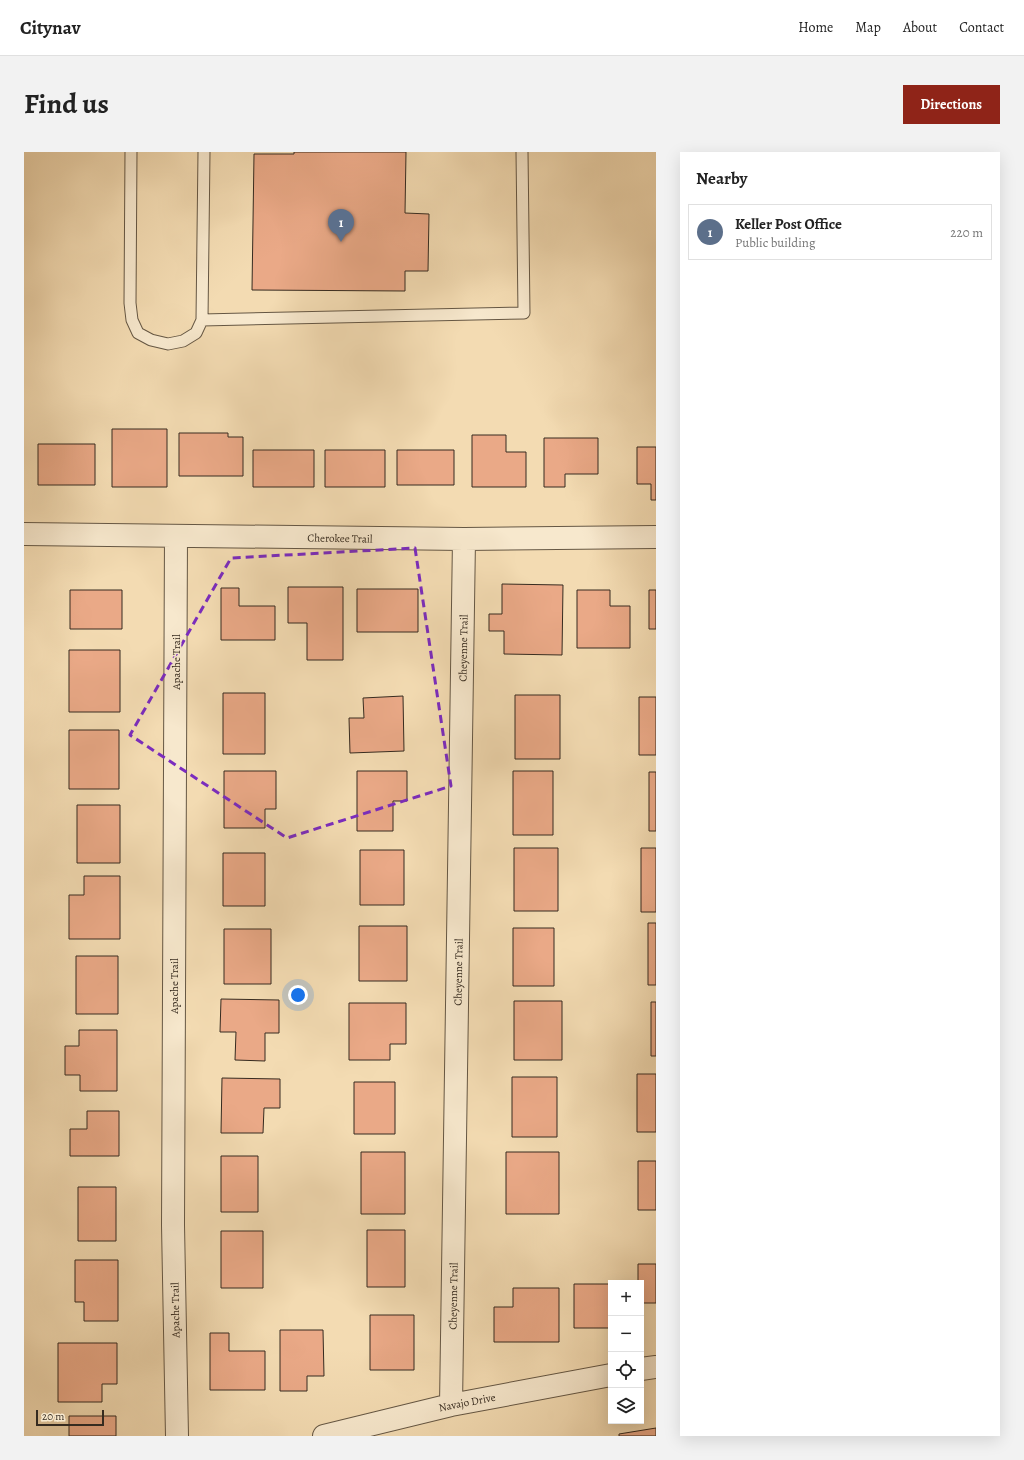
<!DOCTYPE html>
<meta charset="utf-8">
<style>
:root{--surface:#fff;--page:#f2f2f2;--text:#222;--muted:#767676;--line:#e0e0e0;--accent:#8f2418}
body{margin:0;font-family:Alegreya,serif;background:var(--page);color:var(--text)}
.controls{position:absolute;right:12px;bottom:12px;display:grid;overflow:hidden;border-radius:0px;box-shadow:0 4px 16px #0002}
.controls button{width:36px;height:36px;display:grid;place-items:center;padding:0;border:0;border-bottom:1px solid var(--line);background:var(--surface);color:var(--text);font:20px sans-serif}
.scale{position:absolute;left:12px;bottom:10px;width:68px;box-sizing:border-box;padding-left:4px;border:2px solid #362b20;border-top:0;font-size:11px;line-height:14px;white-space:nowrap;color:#362b20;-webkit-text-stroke:3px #f7e8cd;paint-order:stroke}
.you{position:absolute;left:274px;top:843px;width:14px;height:14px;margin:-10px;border:3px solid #fff;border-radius:50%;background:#1a73e8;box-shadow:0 0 0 6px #1a73e833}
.badge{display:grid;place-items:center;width:26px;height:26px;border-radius:50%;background:var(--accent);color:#fff;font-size:13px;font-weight:700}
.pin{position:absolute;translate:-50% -33px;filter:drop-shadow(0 1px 2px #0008)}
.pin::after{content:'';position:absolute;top:21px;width:14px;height:12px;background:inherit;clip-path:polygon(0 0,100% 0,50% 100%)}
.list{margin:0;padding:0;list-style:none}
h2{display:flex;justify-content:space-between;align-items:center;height:52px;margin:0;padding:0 16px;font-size:17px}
h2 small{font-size:13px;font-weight:400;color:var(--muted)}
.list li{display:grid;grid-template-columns:26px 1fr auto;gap:12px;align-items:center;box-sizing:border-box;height:56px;margin:0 8px 8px;padding:0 8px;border:1px solid var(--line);border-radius:0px}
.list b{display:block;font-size:15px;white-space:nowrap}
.list p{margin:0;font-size:13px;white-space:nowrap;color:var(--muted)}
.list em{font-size:13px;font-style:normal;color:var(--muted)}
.icon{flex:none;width:22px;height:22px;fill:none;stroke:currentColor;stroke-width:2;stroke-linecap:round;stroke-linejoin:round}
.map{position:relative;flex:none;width:632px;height:1284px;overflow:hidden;border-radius:0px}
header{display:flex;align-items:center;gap:24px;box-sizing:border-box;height:56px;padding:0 20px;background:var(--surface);border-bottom:1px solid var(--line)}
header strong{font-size:19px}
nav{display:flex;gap:22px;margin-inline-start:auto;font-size:14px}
.intro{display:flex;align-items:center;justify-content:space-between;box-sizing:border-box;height:96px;padding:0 24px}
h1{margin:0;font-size:28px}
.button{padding:10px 18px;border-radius:0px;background:var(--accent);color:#fff;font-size:14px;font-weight:700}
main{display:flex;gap:24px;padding:0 24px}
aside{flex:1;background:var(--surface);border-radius:0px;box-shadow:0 4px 16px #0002}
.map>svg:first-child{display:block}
.building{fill:#eaa987;stroke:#362b20}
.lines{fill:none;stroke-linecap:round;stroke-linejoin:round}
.lane-casing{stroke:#655744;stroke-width:13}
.street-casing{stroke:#655744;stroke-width:24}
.lane{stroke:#f7e8cd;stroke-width:11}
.street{stroke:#f7e8cd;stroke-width:22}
.marked{fill:none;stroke:#7b2cbf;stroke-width:3;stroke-dasharray:8 5;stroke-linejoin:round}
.labels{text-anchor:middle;stroke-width:3;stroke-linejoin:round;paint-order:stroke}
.street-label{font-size:11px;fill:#362b20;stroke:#f7e8cd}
</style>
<header>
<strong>Citynav</strong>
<nav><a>Home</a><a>Map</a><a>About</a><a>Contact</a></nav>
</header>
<div class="intro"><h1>Find us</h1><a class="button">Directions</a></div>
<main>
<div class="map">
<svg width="632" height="1284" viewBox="0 0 632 1284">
<rect width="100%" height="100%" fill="#f3dbb2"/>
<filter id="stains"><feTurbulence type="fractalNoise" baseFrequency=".005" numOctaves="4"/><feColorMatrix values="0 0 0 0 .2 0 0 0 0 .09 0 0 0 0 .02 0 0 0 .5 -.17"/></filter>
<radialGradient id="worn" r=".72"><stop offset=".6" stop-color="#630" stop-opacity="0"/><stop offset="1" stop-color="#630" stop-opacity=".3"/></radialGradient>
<path class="building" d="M 270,0 L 382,0 L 381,61 L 405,62 L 404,119 L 381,119 L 381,139 L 228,138 L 230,2 L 270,2 Z
M 88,277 L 143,277 L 143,335 L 88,335 Z
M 155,281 L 204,281 L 204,285 L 219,285 L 219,324 L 155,324 Z
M 448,283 L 482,283 L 482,300 L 502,300 L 502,335 L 448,335 Z
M 520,286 L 574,286 L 574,322 L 541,322 L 541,335 L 520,335 Z
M 14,292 L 71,292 L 71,333 L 14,333 Z
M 613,295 L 632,295 L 632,348 L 627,348 L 627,332 L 613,332 Z
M 229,298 L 290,298 L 290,335 L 229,335 Z
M 301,298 L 361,298 L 361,335 L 301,335 Z
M 373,298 L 430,298 L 430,333 L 373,333 Z
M 478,432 L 539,433 L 538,503 L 480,502 L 480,479 L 465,479 L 465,462 L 478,462 Z
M 264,435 L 319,435 L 319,508 L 283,508 L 283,471 L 264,471 Z
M 197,436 L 215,436 L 215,454 L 251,454 L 251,488 L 197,488 Z
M 333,437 L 394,437 L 394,480 L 333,480 Z
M 46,438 L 98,438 L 98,477 L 46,477 Z
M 553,438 L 586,438 L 586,454 L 606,454 L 606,496 L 553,496 Z
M 625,438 L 632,438 L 632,477 L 625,477 Z
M 45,498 L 96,498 L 96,560 L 45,560 Z
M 199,541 L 241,541 L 241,602 L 199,602 Z
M 491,543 L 536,543 L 536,607 L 491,607 Z
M 379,544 L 380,599 L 326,601 L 325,566 L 340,566 L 339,546 Z
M 615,545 L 632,545 L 632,603 L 615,603 Z
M 45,578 L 95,578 L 95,637 L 45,637 Z
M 200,619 L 252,619 L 252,657 L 241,657 L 241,676 L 200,676 Z
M 333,619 L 383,619 L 383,649 L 369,649 L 369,679 L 333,679 Z
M 489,619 L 529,619 L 529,683 L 489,683 Z
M 625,620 L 632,620 L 632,679 L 625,679 Z
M 53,653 L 96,653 L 96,711 L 53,711 Z
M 490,696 L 534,696 L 534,759 L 490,759 Z
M 617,696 L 632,696 L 632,760 L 617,760 Z
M 336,698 L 380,698 L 380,753 L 336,753 Z
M 199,701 L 241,701 L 241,754 L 199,754 Z
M 60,724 L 96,724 L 96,787 L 45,787 L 45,743 L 60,743 Z
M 624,771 L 632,771 L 632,833 L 624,833 Z
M 335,774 L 383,774 L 383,829 L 335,829 Z
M 489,776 L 530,776 L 530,834 L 489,834 Z
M 200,777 L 247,777 L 247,832 L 200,832 Z
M 52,804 L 94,804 L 94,862 L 52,862 Z
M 197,847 L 255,848 L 255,881 L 241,881 L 241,909 L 211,908 L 212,880 L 196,880 Z
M 490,849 L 538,849 L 538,908 L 490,908 Z
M 627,850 L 632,850 L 632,904 L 627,904 Z
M 325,851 L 382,851 L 382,892 L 366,892 L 366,908 L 325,908 Z
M 55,878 L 93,878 L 93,939 L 56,939 L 56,923 L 41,923 L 41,894 L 55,894 Z
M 613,922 L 632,922 L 632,980 L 613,980 Z
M 488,925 L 533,925 L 533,985 L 488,985 Z
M 198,926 L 256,927 L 256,956 L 240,956 L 239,981 L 197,981 Z
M 330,930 L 371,930 L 371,982 L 330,982 Z
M 63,959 L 95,959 L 95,1004 L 46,1004 L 46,977 L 63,977 Z
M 337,1000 L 381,1000 L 381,1062 L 337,1062 Z
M 482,1000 L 535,1000 L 535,1062 L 482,1062 Z
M 197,1004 L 234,1004 L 234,1060 L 197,1060 Z
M 614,1009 L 632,1009 L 632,1058 L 614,1058 Z
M 54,1035 L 92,1035 L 92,1089 L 54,1089 Z
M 343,1078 L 381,1078 L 381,1135 L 343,1135 Z
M 197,1079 L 239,1079 L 239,1136 L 197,1136 Z
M 51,1108 L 94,1108 L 94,1169 L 60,1169 L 60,1150 L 51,1150 Z
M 614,1112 L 632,1112 L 632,1151 L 617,1151 L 617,1131 L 614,1131 Z
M 550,1132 L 587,1132 L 587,1176 L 550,1176 Z
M 489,1136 L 535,1136 L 535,1190 L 470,1190 L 470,1155 L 489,1155 Z
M 346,1163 L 390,1163 L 390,1218 L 346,1218 Z
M 256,1178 L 299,1178 L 300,1224 L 283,1224 L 283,1239 L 256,1239 Z
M 186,1181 L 205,1181 L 205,1199 L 241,1199 L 241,1238 L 186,1238 Z
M 34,1191 L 93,1191 L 93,1232 L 78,1232 L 78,1250 L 34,1250 Z
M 45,1264 L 92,1264 L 92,1284 L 45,1284 Z
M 632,1276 L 632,1284 L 595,1284 L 595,1282 Z"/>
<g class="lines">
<defs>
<path id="lane" d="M 107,0 L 106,151 L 108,168 L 114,181 L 127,188 L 144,192 L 159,189 L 172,181 L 178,168 L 180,0
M 178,168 L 500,161 L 498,0"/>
<path id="street" d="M 0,382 L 440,387 L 632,385
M 152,384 L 149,1073 L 153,1284
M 617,1217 L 632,1215
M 427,1253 L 440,387
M 300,1284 L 427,1253 L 587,1223"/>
</defs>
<use href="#lane" class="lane-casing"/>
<use href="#street" class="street-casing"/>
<use href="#lane" class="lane"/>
<use href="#street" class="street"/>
</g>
<path class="marked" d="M 391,396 L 427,634 L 263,686 L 106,583 L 207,406 Z"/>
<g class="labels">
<g class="street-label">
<text transform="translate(316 386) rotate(1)" y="4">Cherokee Trail</text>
<text transform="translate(439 496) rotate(-89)" y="4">Cheyenne Trail</text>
<text transform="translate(152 510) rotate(-90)" y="4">Apache Trail</text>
<text transform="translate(434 820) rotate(-89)" y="4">Cheyenne Trail</text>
<text transform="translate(150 834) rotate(-90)" y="4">Apache Trail</text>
<text transform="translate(429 1144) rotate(-89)" y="4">Cheyenne Trail</text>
<text transform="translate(151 1158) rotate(-91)" y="4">Apache Trail</text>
<text transform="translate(443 1250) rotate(-11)" y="4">Navajo Drive</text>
</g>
</g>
<rect width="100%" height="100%" filter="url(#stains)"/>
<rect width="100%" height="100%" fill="url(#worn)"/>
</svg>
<div class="controls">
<button>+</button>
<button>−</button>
<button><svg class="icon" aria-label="locate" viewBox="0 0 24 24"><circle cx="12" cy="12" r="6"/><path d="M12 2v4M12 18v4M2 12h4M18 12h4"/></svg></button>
<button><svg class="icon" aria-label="layers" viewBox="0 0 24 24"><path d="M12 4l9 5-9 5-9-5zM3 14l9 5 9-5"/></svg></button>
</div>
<div class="scale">20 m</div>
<div class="you"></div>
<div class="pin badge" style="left:317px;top:90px;background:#5c6f8a">1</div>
</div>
<aside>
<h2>Nearby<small></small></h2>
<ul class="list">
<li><span class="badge" style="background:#5c6f8a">1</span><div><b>Keller Post Office</b><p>Public building</p></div><em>220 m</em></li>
</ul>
</aside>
</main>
